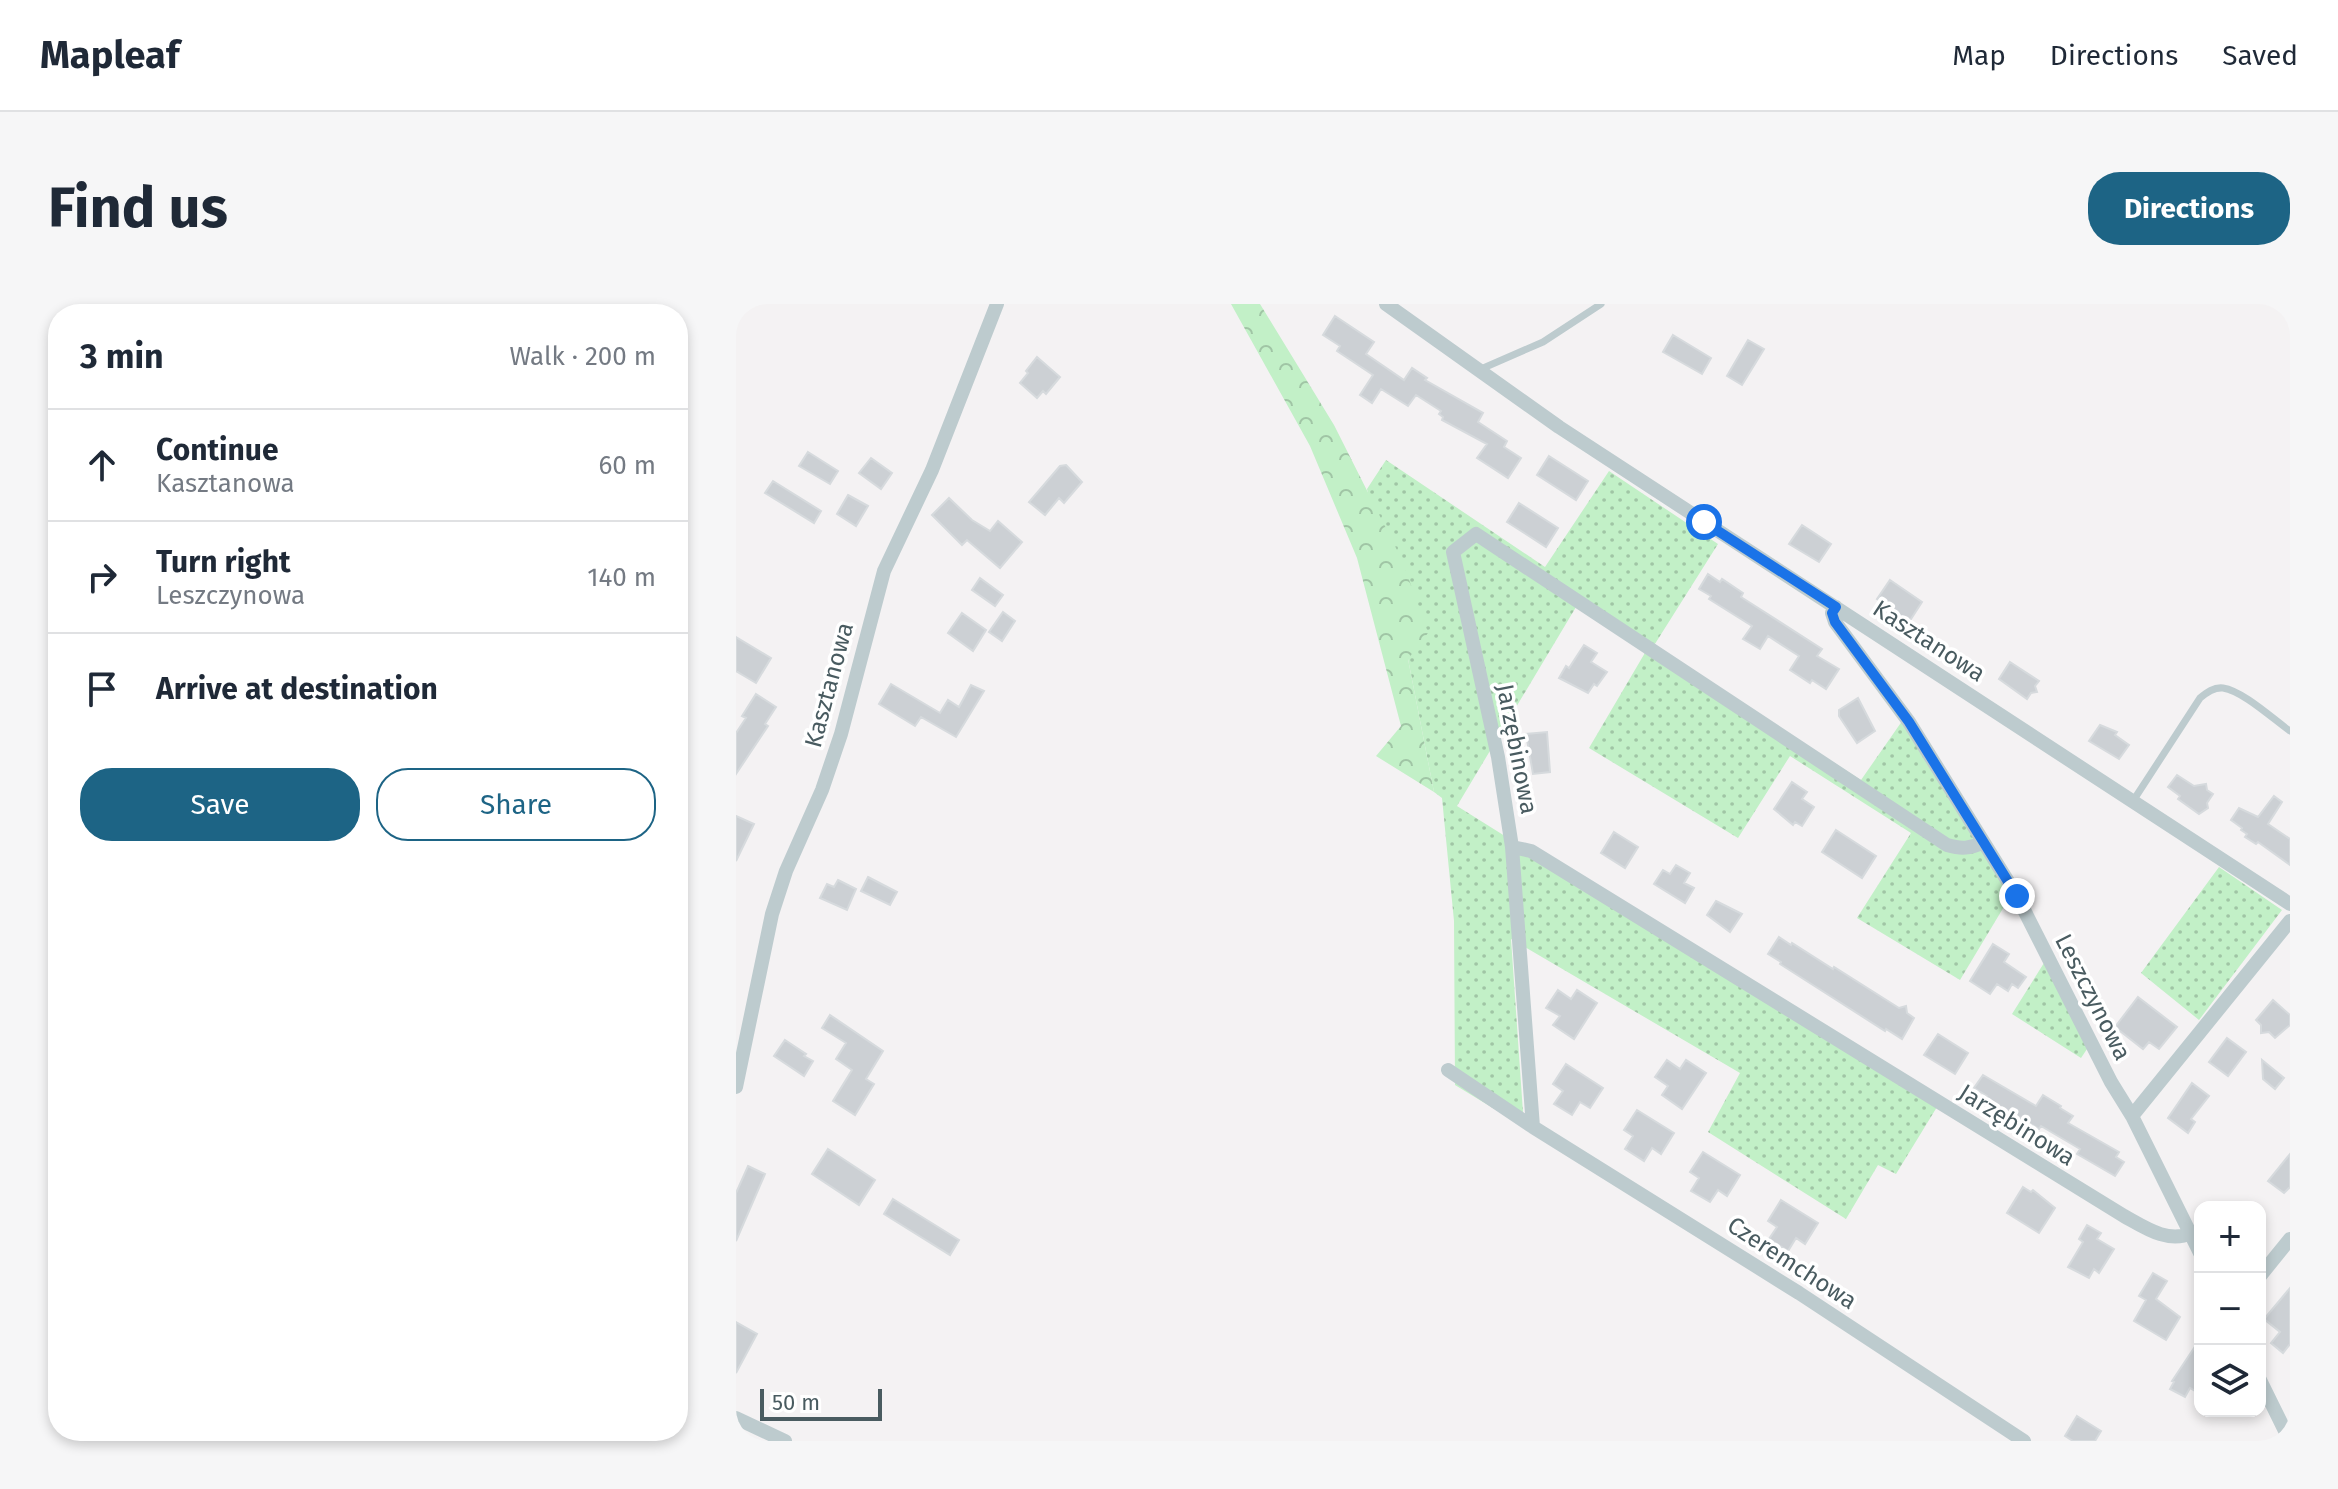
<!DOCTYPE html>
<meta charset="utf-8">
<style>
:root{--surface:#fff;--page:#f6f6f7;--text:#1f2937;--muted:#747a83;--line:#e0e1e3;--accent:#1d6485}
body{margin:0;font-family:"Fira Sans",sans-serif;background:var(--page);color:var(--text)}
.controls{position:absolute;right:24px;bottom:24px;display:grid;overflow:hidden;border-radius:16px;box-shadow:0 4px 12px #0003}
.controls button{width:72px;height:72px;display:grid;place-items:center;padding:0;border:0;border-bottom:2px solid var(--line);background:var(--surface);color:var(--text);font:40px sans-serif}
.scale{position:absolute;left:24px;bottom:20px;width:122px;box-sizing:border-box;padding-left:8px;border:4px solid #495b60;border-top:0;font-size:22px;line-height:28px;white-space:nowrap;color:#495b60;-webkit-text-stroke:6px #fff;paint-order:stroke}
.stop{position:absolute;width:24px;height:24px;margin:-18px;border:6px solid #1a73e8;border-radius:50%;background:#fff}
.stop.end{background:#1a73e8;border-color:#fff;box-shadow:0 2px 8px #0008}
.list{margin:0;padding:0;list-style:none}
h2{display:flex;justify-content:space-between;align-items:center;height:104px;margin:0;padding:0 32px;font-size:34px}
h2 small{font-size:26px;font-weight:400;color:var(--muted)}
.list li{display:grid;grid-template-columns:52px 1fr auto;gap:24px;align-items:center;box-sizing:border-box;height:112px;padding:0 32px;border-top:2px solid var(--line)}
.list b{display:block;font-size:30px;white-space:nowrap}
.list p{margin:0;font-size:26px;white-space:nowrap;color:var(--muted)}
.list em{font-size:26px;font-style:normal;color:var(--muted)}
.actions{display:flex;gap:16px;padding:24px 32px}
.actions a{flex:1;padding:18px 0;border:2px solid var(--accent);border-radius:32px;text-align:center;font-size:28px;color:var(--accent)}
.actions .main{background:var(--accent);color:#fff}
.icon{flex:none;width:44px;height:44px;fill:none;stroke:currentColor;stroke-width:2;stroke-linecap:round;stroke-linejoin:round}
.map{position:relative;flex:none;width:1554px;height:1137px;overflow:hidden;border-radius:32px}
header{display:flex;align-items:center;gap:48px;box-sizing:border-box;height:112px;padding:0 40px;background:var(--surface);border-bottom:2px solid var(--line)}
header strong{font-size:38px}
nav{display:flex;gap:44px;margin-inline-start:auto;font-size:28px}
.intro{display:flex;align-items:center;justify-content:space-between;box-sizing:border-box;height:192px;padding:0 48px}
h1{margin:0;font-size:56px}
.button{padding:20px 36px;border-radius:32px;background:var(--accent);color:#fff;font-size:28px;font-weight:700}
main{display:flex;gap:48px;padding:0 48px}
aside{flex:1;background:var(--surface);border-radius:32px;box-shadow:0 4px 12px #0003}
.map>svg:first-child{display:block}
.grass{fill:url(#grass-dots)}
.forest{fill:url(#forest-crowns)}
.building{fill:#ccd0d4;stroke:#d6dadd;stroke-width:2}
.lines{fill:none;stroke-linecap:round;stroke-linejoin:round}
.service{stroke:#bdcbce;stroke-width:7}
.minor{stroke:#bdcbce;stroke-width:14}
.route{stroke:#1a73e8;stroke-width:10}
.labels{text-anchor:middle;stroke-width:7;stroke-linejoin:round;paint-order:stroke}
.street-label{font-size:24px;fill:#495b60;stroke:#fff}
</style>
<header>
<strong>Mapleaf</strong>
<nav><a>Map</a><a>Directions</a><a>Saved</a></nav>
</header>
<div class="intro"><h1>Find us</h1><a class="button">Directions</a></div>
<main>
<aside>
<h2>3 min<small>Walk · 200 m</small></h2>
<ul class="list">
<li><svg class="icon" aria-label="ahead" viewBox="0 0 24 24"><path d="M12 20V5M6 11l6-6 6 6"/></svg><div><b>Continue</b><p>Kasztanowa</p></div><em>60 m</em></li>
<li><svg class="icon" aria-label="right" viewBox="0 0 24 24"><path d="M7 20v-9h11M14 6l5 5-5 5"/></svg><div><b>Turn right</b><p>Leszczynowa</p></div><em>140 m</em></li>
<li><svg class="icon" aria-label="arrive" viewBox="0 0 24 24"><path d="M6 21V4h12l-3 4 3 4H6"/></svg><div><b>Arrive at destination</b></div></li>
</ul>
<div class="actions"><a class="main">Save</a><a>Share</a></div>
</aside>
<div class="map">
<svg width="1554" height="1137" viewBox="0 0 1554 1137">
<defs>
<pattern id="grass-dots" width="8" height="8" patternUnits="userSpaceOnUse" patternTransform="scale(2)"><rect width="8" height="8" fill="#c2f0c7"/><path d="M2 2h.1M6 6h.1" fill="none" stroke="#a0c5a5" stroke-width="1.8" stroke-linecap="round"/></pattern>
<pattern id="forest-crowns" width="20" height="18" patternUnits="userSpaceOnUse" patternTransform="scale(2)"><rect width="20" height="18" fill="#c2f0c7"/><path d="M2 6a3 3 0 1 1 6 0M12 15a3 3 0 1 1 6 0" fill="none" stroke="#a0c5a5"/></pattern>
</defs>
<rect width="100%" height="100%" fill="#f4f2f3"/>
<path class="grass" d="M 650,156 L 809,263 L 873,167 L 982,240 L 917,343 L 1125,476 L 1171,410 L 1281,581 L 1224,676 L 1121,614 L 1175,529 L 1054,452 L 1002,534 L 853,444 L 913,342 L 843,298 L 721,502 L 1201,803 L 1160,870 L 1142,861 L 1110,915 L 972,828 L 1004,769 L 775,635 L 788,823 L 719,781 L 718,617 L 706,494 L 698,488 L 672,355 L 631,185 Z
M 1483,563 L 1546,606 L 1463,716 L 1405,669 Z
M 1313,651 L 1357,736 L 1345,754 L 1276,710 Z"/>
<path class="forest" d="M 495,0 L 524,0 L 598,121 L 666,256 L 692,329 L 672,355 L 698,488 L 640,452 L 665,422 L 621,254 L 574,142 Z"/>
<path class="building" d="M 599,12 L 638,38 L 630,50 L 668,76 L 676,64 L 691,74 L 689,76 L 747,109 L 742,118 L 771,137 L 768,143 L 785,154 L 772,174 L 741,154 L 751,140 L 706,116 L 707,113 L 703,110 L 705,107 L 680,91 L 672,102 L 645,85 L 636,99 L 624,91 L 637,71 L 601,47 L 604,42 L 587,31 Z
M 937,31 L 975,54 L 966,70 L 927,48 Z
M 1012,36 L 1028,45 L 1006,81 L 991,72 Z
M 301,53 L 324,73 L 310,90 L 307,87 L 301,94 L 284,79 L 292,69 L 290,67 Z
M 72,148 L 102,167 L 94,180 L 63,162 Z
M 813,152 L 852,177 L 840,196 L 801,171 Z
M 135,154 L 156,169 L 145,185 L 123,169 Z
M 330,161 L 346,178 L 328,199 L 323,194 L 309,211 L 293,198 L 324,162 Z
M 37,177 L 85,207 L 78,219 L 29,189 Z
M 112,191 L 132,202 L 120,222 L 101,210 Z
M 213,194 L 236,216 L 254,227 L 262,217 L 286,238 L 264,264 L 231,236 L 226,241 L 196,211 Z
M 783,199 L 822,224 L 810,243 L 771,218 Z
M 1066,221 L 1095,240 L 1083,258 L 1053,240 Z
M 972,270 L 984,278 L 986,275 L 1007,289 L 1005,293 L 1086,345 L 1081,352 L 1103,365 L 1090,385 L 1076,376 L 1074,379 L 1054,366 L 1063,352 L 1032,332 L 1024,345 L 1007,335 L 1016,322 L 973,295 L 975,292 L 963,285 Z
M 244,274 L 267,291 L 259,302 L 236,286 Z
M 1154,276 L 1186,298 L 1173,318 L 1141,295 Z
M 267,308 L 279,317 L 266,337 L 253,328 Z
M 226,309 L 250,326 L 237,347 L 212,329 Z
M 0,333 L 35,354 L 20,379 L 0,367 Z
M 848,341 L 861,349 L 855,358 L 871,368 L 861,382 L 858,380 L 852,389 L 823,374 L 830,362 L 833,364 Z
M 1274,358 L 1303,377 L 1299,382 L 1301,388 L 1295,389 L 1291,395 L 1263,375 Z
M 155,380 L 204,409 L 212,396 L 223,403 L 235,381 L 248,387 L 220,433 L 185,413 L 179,422 L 143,400 Z
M 20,390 L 40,403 L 29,420 L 32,422 L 0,470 L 0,429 L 10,414 L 6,412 Z
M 1122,394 L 1139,427 L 1121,439 L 1103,412 L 1103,406 Z
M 1364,421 L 1381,428 L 1379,431 L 1393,441 L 1383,455 L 1353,437 Z
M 811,428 L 814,468 L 797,470 L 790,430 Z
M 1441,471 L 1458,482 L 1470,480 L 1471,486 L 1477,490 L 1471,499 L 1472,504 L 1463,510 L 1442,495 L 1444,492 L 1432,483 Z
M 1056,478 L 1071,488 L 1066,495 L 1078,503 L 1066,522 L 1059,518 L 1057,521 L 1038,505 Z
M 1538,492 L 1546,498 L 1532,520 L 1554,535 L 1554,561 L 1522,538 L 1520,540 L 1509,533 L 1511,530 L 1505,526 L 1506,524 L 1495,516 L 1503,504 L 1522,513 Z
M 0,512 L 18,520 L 0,557 Z
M 1100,526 L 1140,552 L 1126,574 L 1086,548 Z
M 878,528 L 902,543 L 889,564 L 865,549 Z
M 940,561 L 954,569 L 948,579 L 958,584 L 949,599 L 918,580 L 927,566 L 934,570 Z
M 132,573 L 161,588 L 154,601 L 125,587 Z
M 102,576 L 120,585 L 111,606 L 84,594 L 91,580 L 98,583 Z
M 980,597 L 1006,610 L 994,628 L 971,611 Z
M 1043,633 L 1055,641 L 1056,639 L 1097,665 L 1098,663 L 1163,704 L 1170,702 L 1171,709 L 1178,714 L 1166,735 L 1150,725 L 1149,727 L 1044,660 L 1045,658 L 1032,650 Z
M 1257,640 L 1273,650 L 1268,658 L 1290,673 L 1282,684 L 1276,680 L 1272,687 L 1261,680 L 1254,690 L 1234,677 Z
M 822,686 L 835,695 L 841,686 L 861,699 L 838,735 L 817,721 L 824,712 L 810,704 Z
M 1402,693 L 1441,723 L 1423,745 L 1413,738 L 1407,745 L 1379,723 Z
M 1537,696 L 1554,711 L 1554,721 L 1539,734 L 1533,728 L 1525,729 L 1525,721 L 1520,716 Z
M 94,711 L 147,747 L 130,775 L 138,780 L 119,811 L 97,797 L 116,766 L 100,755 L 110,739 L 86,724 Z
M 1202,730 L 1232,749 L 1219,770 L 1188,751 Z
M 1491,734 L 1510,748 L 1492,772 L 1473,758 Z
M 49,736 L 70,750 L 68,752 L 77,757 L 68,772 L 38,752 Z
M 931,756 L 944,765 L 950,756 L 970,769 L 946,805 L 926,791 L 932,782 L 919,773 Z
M 1526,756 L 1548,774 L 1539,785 L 1527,775 Z
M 830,760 L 867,784 L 854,804 L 844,798 L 836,811 L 818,800 L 827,787 L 817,780 Z
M 1247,771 L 1300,802 L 1307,791 L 1325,802 L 1324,804 L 1337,812 L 1332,819 L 1383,848 L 1380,853 L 1388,858 L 1379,872 L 1341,850 L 1344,845 L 1305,822 L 1303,825 L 1250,794 L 1251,792 L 1238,784 Z
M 1456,779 L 1473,792 L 1455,815 L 1459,818 L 1452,829 L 1432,814 Z
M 901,806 L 938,829 L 925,850 L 916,844 L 908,857 L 889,845 L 897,832 L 888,826 Z
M 92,845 L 139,876 L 123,901 L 76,870 Z
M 967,848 L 1004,871 L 991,892 L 982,886 L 974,898 L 955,887 L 963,874 L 954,868 Z
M 1554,850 L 1554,883 L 1548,889 L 1532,877 Z
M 12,862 L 29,870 L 0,937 L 0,889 Z
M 1287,883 L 1295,888 L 1297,886 L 1319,904 L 1303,929 L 1271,909 Z
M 157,895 L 223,936 L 214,951 L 148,910 Z
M 1045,896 L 1082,919 L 1069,940 L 1060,934 L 1052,947 L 1033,935 L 1041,923 L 1032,917 Z
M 1351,921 L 1365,929 L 1361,935 L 1378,945 L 1363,969 L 1358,965 L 1353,974 L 1332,963 L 1347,938 L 1343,935 Z
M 1417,969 L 1431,977 L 1420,995 L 1444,1013 L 1430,1036 L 1398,1017 L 1410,996 L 1403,992 Z
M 1554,984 L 1554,1040 L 1547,1049 L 1535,1039 L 1544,1028 L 1528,1015 Z
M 0,1018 L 21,1030 L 0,1069 Z
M 1464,1035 L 1464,1090 L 1454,1084 L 1449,1093 L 1434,1085 L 1438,1078 L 1436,1077 Z
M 1341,1112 L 1365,1127 L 1359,1137 L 1337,1137 L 1329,1132 Z"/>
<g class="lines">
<path class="service" d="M 745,65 L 807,38 L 865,0
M 1397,497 L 1464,394 C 1471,388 1478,383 1487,384 C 1507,387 1537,415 1554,427"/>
<path class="minor" d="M 650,0 L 823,123 L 1554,600
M 1100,303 L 1096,309 L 1099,318 L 1173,418 L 1281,592 L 1375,778 L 1396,812 L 1464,949
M 1247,538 C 1234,545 1225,545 1211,541 L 740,230 L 717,248 L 762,453 L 776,543 L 795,547 L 1388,912 C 1408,923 1432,940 1455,929
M 776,543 L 797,823
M 712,766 L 797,823 L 1063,989 L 1288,1137
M 0,783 L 36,610 L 50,567 L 86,486 L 105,430 L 148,267 L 196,166 L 261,0
M 1396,812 L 1554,617
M 1524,972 L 1554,935
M 1524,1076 L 1554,1137
M 0,1114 L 49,1137"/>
</g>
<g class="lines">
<path class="route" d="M 968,218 L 1100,303 L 1096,309 L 1099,318 L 1173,418 L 1281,592"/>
</g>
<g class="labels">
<g class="street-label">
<text transform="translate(1193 337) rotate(33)" y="8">Kasztanowa</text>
<text transform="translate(93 381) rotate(-75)" y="8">Kasztanowa</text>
<text transform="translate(781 445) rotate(79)" y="8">Jarzębinowa</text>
<text transform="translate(1357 693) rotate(63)" y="8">Leszczynowa</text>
<text transform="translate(1281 821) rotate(32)" y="8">Jarzębinowa</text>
<text transform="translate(1056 959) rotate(33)" y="8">Czeremchowa</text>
</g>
</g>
</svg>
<div class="controls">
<button>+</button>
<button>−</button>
<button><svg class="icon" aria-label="layers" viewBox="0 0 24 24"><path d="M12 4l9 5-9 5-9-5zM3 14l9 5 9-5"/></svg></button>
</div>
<div class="scale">50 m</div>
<div class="stop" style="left:968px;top:218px"></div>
<div class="stop end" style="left:1281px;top:592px"></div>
</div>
</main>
